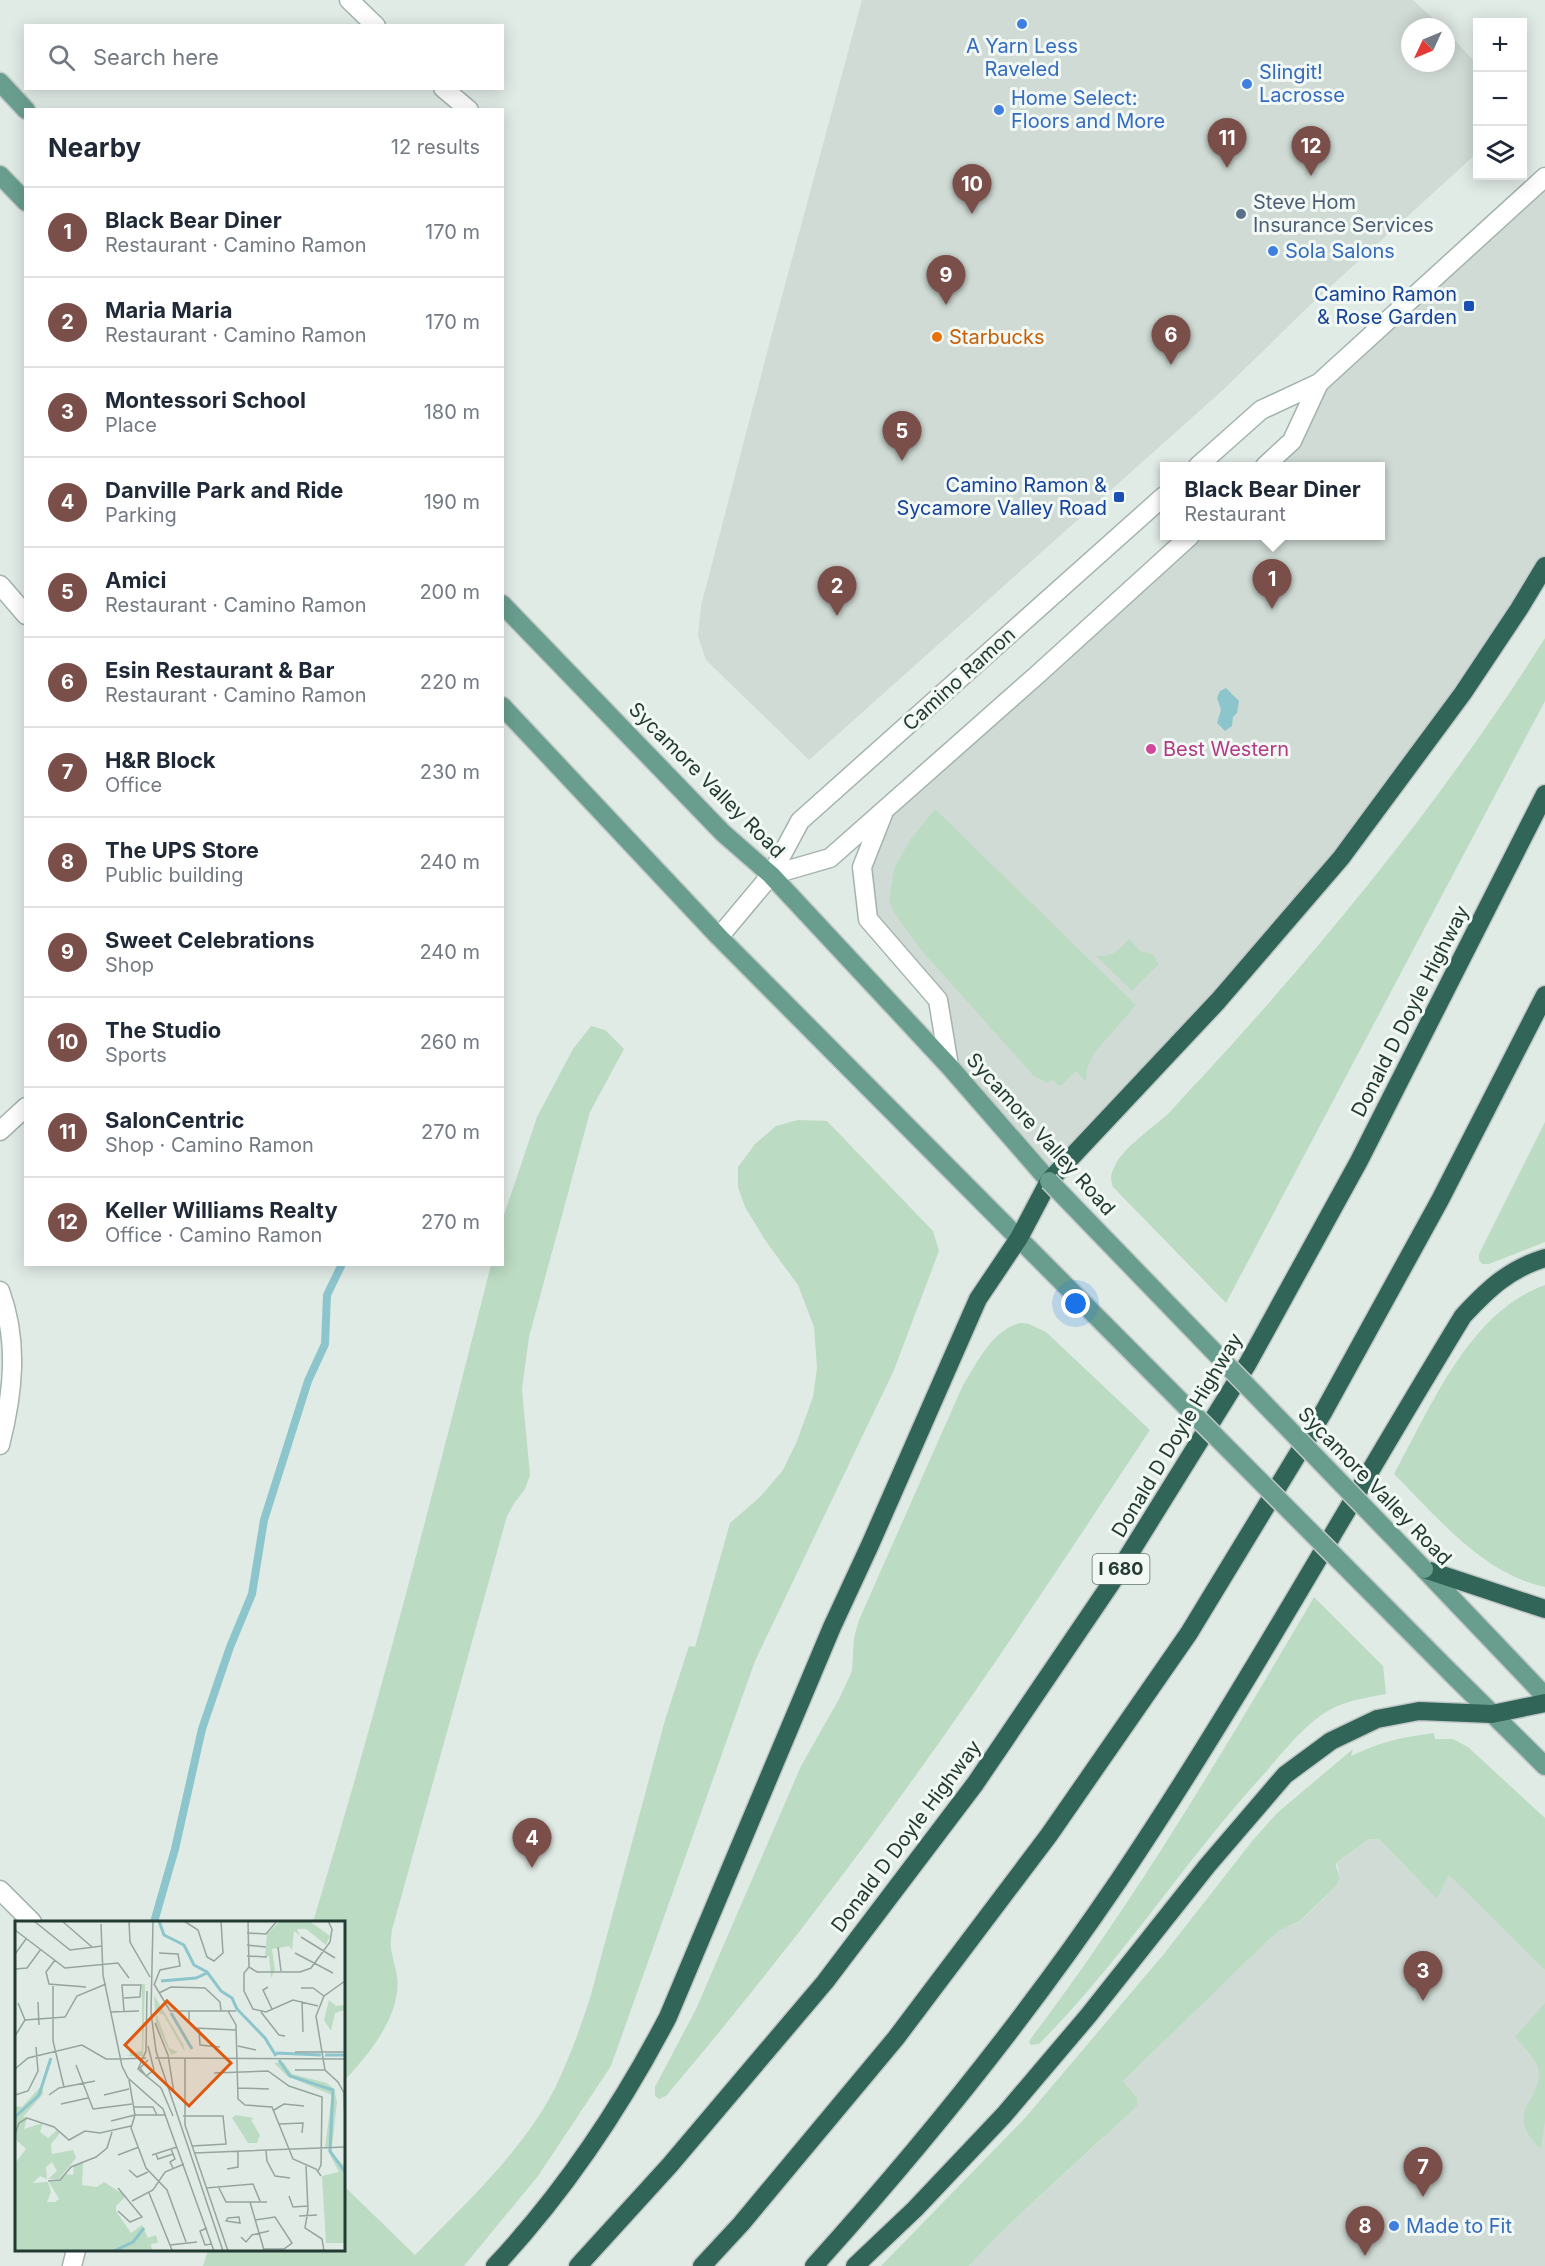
<!DOCTYPE html>
<meta charset="utf-8">
<style>
:root{--surface:#fff;--page:#f2f2f3;--text:#1f2937;--muted:#747a83;--line:#e0e1e3;--accent:#7a4f4a}
body{margin:0;font-family:Inter,sans-serif;background:var(--page);color:var(--text)}
.controls{position:absolute;right:18px;top:18px;display:grid;overflow:hidden;border-radius:0px;box-shadow:0 3px 15px #0003}
.controls button{width:54px;height:54px;display:grid;place-items:center;padding:0;border:0;border-bottom:2px solid var(--line);background:var(--surface);color:var(--text);font:30px sans-serif}
.compass{position:absolute;left:1401px;top:18px;width:54px;height:54px;border-radius:50%;background:var(--surface);box-shadow:0 3px 15px #0003;rotate:226deg}
.you{position:absolute;left:1076px;top:1304px;width:21px;height:21px;margin:-15px;border:4px solid #fff;border-radius:50%;background:#1a73e8;box-shadow:0 0 0 9px #1a73e833}
.badge{display:grid;place-items:center;width:39px;height:39px;border-radius:50%;background:var(--accent);color:#fff;font-size:20px;font-weight:700}
.pin{position:absolute;translate:-50% -50px;filter:drop-shadow(0 2px 3px #0008)}
.pin::after{content:'';position:absolute;top:32px;width:21px;height:18px;background:inherit;clip-path:polygon(0 0,100% 0,50% 100%)}
.popup{position:absolute;left:1160px;top:462px;width:225px;height:78px;box-sizing:border-box;display:grid;place-content:center;border-radius:0px;background:var(--surface);filter:drop-shadow(0 2px 4px #0005);font-size:20px;white-space:nowrap;color:var(--muted)}
.popup b{font-size:22px;color:var(--text)}
.popup::after{content:'';position:absolute;left:50%;top:100%;margin-left:-12px;border:12px solid transparent;border-top-color:var(--surface)}
.list{margin:0;padding:0;list-style:none}
h2{display:flex;justify-content:space-between;align-items:center;height:78px;margin:0;padding:0 24px;font-size:26px}
h2 small{font-size:20px;font-weight:400;color:var(--muted)}
.list li{display:grid;grid-template-columns:39px 1fr auto;gap:18px;align-items:center;box-sizing:border-box;height:90px;padding:0 24px;border-top:2px solid var(--line)}
.list b{display:block;font-size:22px;white-space:nowrap}
.list p{margin:0;font-size:20px;white-space:nowrap;color:var(--muted)}
.list em{font-size:20px;font-style:normal;color:var(--muted)}
.icon{flex:none;width:33px;height:33px;fill:none;stroke:currentColor;stroke-width:2;stroke-linecap:round;stroke-linejoin:round}
.map{position:relative;flex:none;width:1545px;height:2266px;overflow:hidden}
.search{position:absolute;background:var(--surface);box-shadow:0 3px 15px #0003;left:24px;top:24px;width:480px;height:66px;display:flex;align-items:center;gap:15px;box-sizing:border-box;padding:0 21px;border-radius:0px;color:var(--muted);font-size:22px}
.panel{position:absolute;background:var(--surface);box-shadow:0 3px 15px #0003;left:24px;top:108px;width:480px;height:1158px;border-radius:0px}
.map>svg:first-child{display:block}
.built{fill:#d0dbd5}
.green{fill:#bcdbc3}
.water{fill:#8dc5cd}
.lines{fill:none;stroke-linecap:round;stroke-linejoin:round}
.stream{stroke:#8dc5cd;stroke-width:8}
.minor-casing{stroke:#a4b3ad;stroke-width:21}
.major-casing{stroke:#c1c8c6;stroke-width:21}
.highway-casing{stroke:#c1c8c6;stroke-width:21}
.minor{stroke:#fff;stroke-width:18}
.major{stroke:#699e8e;stroke-width:18}
.highway{stroke:#316558;stroke-width:18}
.major-bridge-casing{stroke:#c1c8c6;stroke-width:21;stroke-linecap:butt}
.major-bridge{stroke:#699e8e;stroke-width:18}
.shop-dot{fill:#3f7fe0;stroke:#f2f8f4;stroke-width:2}
.service-dot{fill:#5c6f8a;stroke:#f2f8f4;stroke-width:2}
.transit-dot{fill:#1a4fb4;stroke:#f2f8f4;stroke-width:2}
.food-dot{fill:#e8710a;stroke:#f2f8f4;stroke-width:2}
.hotel-dot{fill:#d1479c;stroke:#f2f8f4;stroke-width:2}
.labels{text-anchor:middle;stroke-width:6;stroke-linejoin:round;paint-order:stroke}
.shield{fill:#f2f8f4;stroke:#61746d;stroke-width:1.5}
.shield-label{font-size:18px;font-weight:bold;fill:#233b33}
.shop-label{font-size:20px;fill:#366cbe;stroke:#f2f8f4;text-anchor:start}
.service-label{font-size:20px;fill:#4e5e75;stroke:#f2f8f4;text-anchor:start}
.transit-label{font-size:20px;fill:#164399;stroke:#f2f8f4;text-anchor:end}
.food-label{font-size:20px;fill:#c56008;stroke:#f2f8f4;text-anchor:start}
.street-label{font-size:20px;fill:#233b33;stroke:#f2f8f4}
.hotel-label{font-size:20px;fill:#b23c85;stroke:#f2f8f4;text-anchor:start}
.inset-river{fill:none;stroke:#8dc5cd;stroke-width:3}
.inset-road{fill:none;stroke:#95a59e;stroke-width:1.5}
.view{fill:#de580e;fill-opacity:0.15;stroke:#de580e;stroke-width:3}
.inset-edge{fill:none;stroke:#233b33;stroke-width:3}
</style>
<div class="map">
<svg width="1545" height="2266" viewBox="0 0 1545 2266">
<rect width="100%" height="100%" fill="#e1ebe6"/>
<path class="built" d="M 862,0 L 1413,0 L 1442,27 L 1410,27 L 1410,63 L 1446,63 L 1446,31 L 1477,64 L 1477,153 L 1307,308 L 1224,389 L 809,760 L 706,660 L 698,636 L 701,606 L 775,322 Z
M 1545,177 L 1545,566 L 1341,858 L 1049,1181 L 949,1066 L 938,1000 L 868,919 L 865,892 L 885,809 L 1190,536 L 1380,536 L 1380,466 L 1265,466 L 1319,383 Z
M 1369,1839 L 1379,1839 L 1437,1899 L 1449,1874 L 1545,1970 L 1545,2266 L 969,2266 L 997,2236 L 1103,2138 L 1137,2098 L 1123,2081 L 1277,1932 L 1301,1921 L 1337,1885 L 1340,1878 L 1337,1862 Z"/>
<path class="green" d="M 1545,638 L 1545,701 L 1226,1303 L 1113,1187 C 1111,1181 1110,1176 1113,1170 C 1121,1148 1153,1128 1170,1112 C 1181,1100 1192,1087 1204,1075 C 1329,939 1446,795 1545,638 Z
M 935,809 L 1136,1005 L 1094,1053 L 1087,1069 L 1086,1082 L 1076,1071 L 1062,1085 L 1058,1085 L 1052,1080 L 1047,1083 L 1033,1075 L 922,951 L 894,913 L 889,901 L 894,869 L 910,840 Z
M 1129,939 L 1140,951 L 1152,954 L 1159,964 L 1132,991 L 1096,956 C 1113,957 1118,951 1129,939 Z
M 591,1026 L 605,1030 L 624,1049 L 590,1112 L 529,1337 L 522,1389 L 530,1475 L 525,1489 L 515,1502 L 507,1516 L 392,1930 C 391,1938 390,1946 392,1953 C 393,1961 396,1968 397,1976 C 402,2015 369,2054 344,2081 L 344,1922 L 313,1922 C 379,1705 435,1485 491,1265 L 502,1264 L 503,1218 L 537,1117 L 573,1049 Z
M 798,1120 L 827,1121 L 933,1231 L 939,1251 L 894,1370 L 755,1661 L 611,2066 L 538,2176 L 464,2266 L 203,2266 L 208,2250 L 344,2250 L 344,2186 L 415,2255 C 465,2204 522,2152 555,2088 C 569,2059 580,2029 590,1998 L 665,1720 L 689,1646 L 695,1647 L 730,1523 L 760,1497 L 783,1470 L 797,1441 L 813,1397 L 817,1368 L 814,1327 L 798,1285 L 765,1240 L 745,1207 L 738,1187 L 738,1167 L 755,1144 L 776,1126 Z
M 1545,1122 L 1545,1242 L 1489,1264 L 1482,1264 L 1479,1260 L 1479,1254 Z
M 1545,1285 L 1545,1587 C 1483,1574 1437,1517 1394,1474 C 1431,1407 1469,1312 1545,1285 Z
M 1021,1323 L 1029,1324 L 1046,1332 L 1150,1430 C 1069,1552 989,1675 903,1793 C 828,1897 749,1998 666,2096 L 659,2099 L 655,2096 L 655,2087 L 696,2009 L 801,1766 L 839,1699 L 852,1671 L 854,1638 L 859,1620 L 963,1385 C 977,1363 993,1328 1021,1323 Z
M 1314,1597 L 1383,1666 L 1386,1694 C 1369,1697 1350,1700 1333,1708 C 1306,1722 1284,1751 1264,1774 C 1185,1860 1122,1961 1039,2044 L 1031,2045 L 1029,2042 L 1032,2037 C 1137,1898 1226,1747 1314,1597 Z
M 1434,1733 L 1435,1739 L 1453,1739 L 1468,1747 L 1545,1818 L 1545,1970 L 1449,1875 L 1437,1899 L 1379,1839 L 1369,1839 L 1337,1862 L 1336,1866 L 1340,1878 L 1337,1885 L 1300,1921 L 1277,1932 L 1123,2081 L 1137,2098 L 1137,2106 L 997,2236 L 969,2266 L 881,2266 L 1026,2117 L 1163,1955 L 1253,1840 L 1277,1813 L 1353,1749 L 1351,1756 C 1383,1741 1399,1738 1434,1733 Z
M 1545,2003 L 1545,2120 L 1541,2149 C 1500,2109 1545,2103 1538,2067 C 1534,2056 1522,2046 1515,2037 Z"/>
<path class="water" d="M 1226,688 L 1239,701 L 1237,713 L 1233,717 L 1232,726 L 1225,731 L 1217,723 L 1221,710 L 1217,698 L 1220,691 Z"/>
<g class="lines">
<path class="stream" d="M 154,1922 L 175,1849 L 202,1729 L 230,1647 L 252,1594 L 264,1520 L 308,1381 L 325,1344 L 327,1295 L 342,1264"/>
<defs>
<path id="minor" d="M 349,0 L 376,26
M 443,88 L 469,110
M 1198,466 L 1261,410 L 1319,383 L 1545,177
M 1265,466 L 1292,441 L 1319,383
M 0,585 L 26,615
M 883,814 L 862,867 L 868,919 L 938,1000 L 949,1066
M 771,875 L 830,858 L 1037,675 L 1190,536
M 719,937 L 771,875 L 800,821 L 1164,496
M 0,1131 L 26,1107
M 0,1291 C 19,1342 13,1394 0,1445
M 0,1890 L 32,1922
M 72,2266 L 76,2250"/>
<path id="major" d="M 0,82 L 26,110
M 0,175 L 26,202
M 502,604 L 723,833 L 771,875 L 949,1066 L 1049,1181
M 502,706 L 719,937 L 1080,1300
M 1424,1569 L 1545,1696
M 1451,1673 L 1545,1766"/>
<path id="highway" d="M 1424,1569 L 1545,1609
M 495,2266 C 565,2191 621,2107 668,2017 L 832,1627 L 870,1545 L 978,1299 L 1019,1238 L 1049,1181 L 1218,1001 L 1341,858 L 1463,693 L 1519,609 L 1545,566
M 578,2266 L 670,2165 L 825,1982 L 975,1784 L 1112,1582 L 1248,1363 L 1359,1161 L 1545,794
M 702,2266 L 741,2224 L 896,2038 L 1049,1835 L 1189,1633 L 1324,1411 L 1440,1200 L 1545,995
M 814,2266 C 924,2144 1027,2016 1119,1880 C 1242,1697 1348,1504 1463,1316 C 1488,1289 1509,1269 1545,1258
M 855,2266 L 915,2209 L 1004,2115 L 1088,2016 L 1207,1866 L 1285,1775 L 1331,1741 L 1377,1719 L 1419,1711 L 1492,1714 L 1545,1703"/>
</defs>
<use href="#minor" class="minor-casing"/>
<use href="#major" class="major-casing"/>
<use href="#highway" class="highway-casing"/>
<use href="#minor" class="minor"/>
<use href="#major" class="major"/>
<use href="#highway" class="highway"/>
<defs>
<path id="major-bridge" d="M 1049,1181 L 1424,1569
M 1080,1300 L 1451,1673"/>
</defs>
<use href="#major-bridge" class="major-bridge-casing"/>
<use href="#major-bridge" class="major-bridge"/>
</g>
<g class="shop-dot">
<circle cx="1022" cy="24" r="6"/>
<circle cx="1247" cy="84" r="6"/>
<circle cx="999" cy="110" r="6"/>
<circle cx="1273" cy="251" r="6"/>
<circle cx="1394" cy="2226" r="6"/>
</g>
<circle class="service-dot" cx="1241" cy="214" r="6"/>
<g class="transit-dot">
<rect x="1463" y="300" width="12" height="12" rx="3"/>
<rect x="1113" y="491" width="12" height="12" rx="3"/>
</g>
<circle class="food-dot" cx="937" cy="337" r="6"/>
<circle class="hotel-dot" cx="1151" cy="749" r="6"/>
<g class="labels">
<rect class="shield" x="1092.5" y="1554" width="57" height="30" rx="4.5"/>
<g class="shield-label">
<text x="1121" y="1575">I 680</text>
</g>
<g class="shop-label">
<text x="1022" y="53" text-anchor="middle">A Yarn Less<tspan x="1022" dy="23">Raveled</tspan></text>
<text x="1259" y="79">Slingit!<tspan x="1259" dy="23">Lacrosse</tspan></text>
<text x="1011" y="105">Home Select:<tspan x="1011" dy="23">Floors and More</tspan></text>
<text x="1285" y="258">Sola Salons</text>
<text x="1406" y="2233">Made to Fit</text>
</g>
<g class="service-label">
<text x="1253" y="209">Steve Hom<tspan x="1253" dy="23">Insurance Services</tspan></text>
</g>
<g class="transit-label">
<text x="1457" y="301">Camino Ramon<tspan x="1457" dy="23">&amp; Rose Garden</tspan></text>
<text x="1107" y="492">Camino Ramon &amp;<tspan x="1107" dy="23">Sycamore Valley Road</tspan></text>
</g>
<g class="food-label">
<text x="949" y="344">Starbucks</text>
</g>
<g class="street-label">
<text transform="translate(959 679) rotate(-42)" y="7">Camino Ramon</text>
<text transform="translate(707 780) rotate(45)" y="7">Sycamore Valley Road</text>
<text transform="translate(1410 1011) rotate(-63)" y="7">Donald D Doyle Highway</text>
<text transform="translate(1041 1134) rotate(48)" y="7">Sycamore Valley Road</text>
<text transform="translate(1177 1435) rotate(-59)" y="7">Donald D Doyle Highway</text>
<text transform="translate(1375 1486) rotate(46)" y="7">Sycamore Valley Road</text>
<text transform="translate(906 1836) rotate(-53)" y="7">Donald D Doyle Highway</text>
</g>
<g class="hotel-label">
<text x="1163" y="756">Best Western</text>
</g>
</g>
<g transform="translate(15 1921)">
<rect width="330" height="330" fill="#e1ebe6"/>
<path d="M 294,0 L 315,15 L 311,24 L 291,8 L 282,8 L 285,15 L 279,10 L 277,29 L 274,25 L 257,28 L 260,49 L 256,57 L 254,35 L 250,35 L 252,13 L 264,1 ZM 127,63 L 130,63 L 128,135 L 111,135 L 115,134 L 114,127 L 118,132 L 127,130 ZM 139,74 L 168,123 L 170,131 L 148,93 L 141,92 L 154,127 L 163,131 L 156,134 L 141,103 ZM 314,79 L 321,85 L 330,84 L 330,89 L 320,92 L 316,110 L 309,99 ZM 268,141 L 277,153 L 312,162 L 319,168 L 322,181 L 317,225 L 310,226 L 317,174 L 272,155 L 259,142 ZM 28,163 L 28,173 L 8,196 L 12,196 L 9,208 L 28,202 L 25,211 L 33,217 L 42,209 L 45,212 L 36,223 L 37,233 L 58,229 L 61,237 L 44,258 L 33,258 L 42,250 L 37,241 L 31,246 L 32,258 L 25,255 L 18,262 L 33,261 L 36,271 L 32,281 L 40,281 L 44,278 L 34,261 L 43,260 L 51,253 L 58,254 L 59,245 L 68,242 L 67,264 L 82,266 L 89,261 L 111,275 L 101,285 L 101,290 L 116,312 L 127,304 L 133,317 L 141,314 L 143,322 L 136,323 L 137,330 L 0,330 L 0,242 L 11,228 L 0,218 L 0,185 L 7,186 ZM 221,194 L 239,197 L 236,199 L 245,214 L 242,222 L 233,222 L 217,197 ZM 312,228 L 330,245 L 330,322 L 311,322 L 307,255 L 324,251 Z" fill="#bcdbc3"/>
<path class="inset-river" d="M 144,0 L 149,14 L 169,24 L 179,44 L 192,51 L 206,70 L 217,77 L 222,88 L 250,117 L 261,135M 146,60 L 181,57 L 192,52M 156,92 L 177,128M 261,132 L 306,134M 310,134 L 330,134M 264,139 L 275,155 L 318,169 L 315,230 L 330,251M 0,196 L 24,174 L 36,137M 99,330 L 118,321 L 129,307"/>
<path class="inset-road" d="M 19,0 L 55,29 L 87,25M 47,0 L 77,26M 114,0 L 115,21 L 135,56M 138,0 L 136,92 L 141,130 L 208,330M 169,0 L 183,9 L 192,36 L 199,40 L 208,32 L 206,0M 233,0 L 234,46 L 242,51 L 285,51 L 296,47 L 315,21 L 317,8 L 313,0M 86,3 L 88,54 L 107,145 L 113,157 L 148,188 L 199,330M 0,9 L 50,47 L 103,42 L 114,57M 232,12 L 251,13 L 262,0M 286,16 L 320,37M 232,24 L 251,26M 263,26 L 266,50M 280,32 L 318,52M 0,33 L 11,18M 232,35 L 252,36M 40,39 L 31,51 L 34,63 L 71,66M 234,46 L 229,52 L 229,70 L 238,88 L 251,91 L 278,79 L 303,85M 0,48 L 12,47 L 26,28M 330,60 L 309,75 L 301,95 L 310,149 L 323,161 L 329,172 L 330,203M 139,63 L 155,90 L 221,90M 139,64 L 145,49 L 165,45 L 163,33 L 144,32M 38,65 L 38,120 L 49,166M 253,66 L 248,69 L 257,88M 286,67 L 298,67 L 309,75M 132,70 L 131,130 L 123,148 L 146,167 L 158,195M 144,72 L 156,66 L 190,67 L 205,81 L 206,90M 109,77 L 125,76 L 126,64 L 107,64 L 109,90M 287,80 L 288,111M 23,81 L 24,104M 3,82 L 10,99M 174,90 L 174,101 L 180,107 L 221,109M 213,90 L 221,104 L 223,178 L 230,184 L 257,186 L 278,238 L 301,248 L 306,255M 95,91 L 124,90M 246,91 L 264,114 L 270,115M 140,102 L 153,134 L 159,172M 184,108 L 185,124 L 205,126M 0,115 L 10,99 L 50,96 L 62,75 L 91,63M 223,125 L 241,129M 280,131 L 330,131M 140,137 L 330,138M 170,137 L 170,204 L 213,330M 105,138 L 131,137M 133,139 L 125,147 L 131,155 L 139,149 L 133,125M 61,144 L 78,188M 0,148 L 13,137 L 67,124 L 91,138 L 105,138M 280,149 L 310,149M 199,152 L 253,150 L 274,165 L 307,176 L 306,244 L 303,250M 114,159 L 120,194 L 150,194M 222,167 L 254,168M 0,174 L 13,170 L 23,150 L 21,126M 34,174 L 44,167 L 80,160M 89,174 L 114,168M 46,183 L 73,177M 118,186 L 138,186 L 142,194M 78,188 L 117,183M 259,189 L 269,183 L 289,185M 120,194 L 116,207 L 131,247 L 152,269 L 171,321M 168,195 L 208,195 L 211,223 L 177,225M 96,200 L 120,194M 264,203 L 288,202 L 287,212M 0,213 L 4,202 L 12,197 L 39,206 L 54,219 L 70,210 L 85,212 L 116,205M 156,228 L 160,238 L 155,241 L 158,247M 251,230 L 252,240 L 260,255 L 275,257M 179,232 L 330,226M 141,233 L 143,238 L 158,233M 103,234 L 124,226M 137,234 L 162,226M 291,245 L 293,289 L 290,307 L 307,318 L 309,330M 212,248 L 223,246 L 223,231M 114,249 L 122,256 L 133,251M 33,260 L 45,259 L 56,246 L 81,236 L 92,227 L 97,211M 203,265 L 211,281 L 252,281M 103,267 L 127,296 L 115,301 L 103,290M 191,267 L 238,263 L 245,280M 134,272 L 157,329M 274,275 L 278,286 L 293,285M 117,280 L 138,269 L 150,251 L 169,243M 235,281 L 249,329M 284,295 L 302,294M 224,296 L 225,302 L 211,300 L 213,297 ZM 240,299 L 260,296 L 277,322 L 269,328 L 249,328M 192,307 L 185,310 L 190,324 L 197,323M 226,316 L 231,321 L 237,314 L 254,310M 155,324 L 182,321"/>
<path class="view" d="M 152,80 L 216,142 L 174,185 L 110,124 Z"/>
<rect width="330" height="330" class="inset-edge"/>
</g>
</svg>
<div class="controls">
<button>+</button>
<button>−</button>
<button><svg class="icon" aria-label="layers" viewBox="0 0 24 24"><path d="M12 4l9 5-9 5-9-5zM3 14l9 5 9-5"/></svg></button>
</div>
<svg class="compass" viewBox="-18 -18 36 36"><path d="M0-13l5 13h-10z" fill="#e53935"/><path d="M0 13l5-13h-10z" fill="#747a83"/></svg>
<div class="you"></div>
<div class="pin badge" style="left:1272px;top:609px">1</div>
<div class="popup"><b>Black Bear Diner</b>Restaurant</div>
<div class="pin badge" style="left:837px;top:616px">2</div>
<div class="pin badge" style="left:1423px;top:2001px">3</div>
<div class="pin badge" style="left:532px;top:1868px">4</div>
<div class="pin badge" style="left:902px;top:461px">5</div>
<div class="pin badge" style="left:1171px;top:365px">6</div>
<div class="pin badge" style="left:1423px;top:2197px">7</div>
<div class="pin badge" style="left:1365px;top:2256px">8</div>
<div class="pin badge" style="left:946px;top:305px">9</div>
<div class="pin badge" style="left:972px;top:214px">10</div>
<div class="pin badge" style="left:1227px;top:168px">11</div>
<div class="pin badge" style="left:1311px;top:176px">12</div>
<div class="search"><svg class="icon" aria-label="search" viewBox="0 0 24 24"><circle cx="10" cy="10" r="6"/><path d="M15 15l6 6"/></svg>Search here</div>
<section class="panel">
<h2>Nearby<small>12 results</small></h2>
<ul class="list">
<li><span class="badge">1</span><div><b>Black Bear Diner</b><p>Restaurant · Camino Ramon</p></div><em>170 m</em></li>
<li><span class="badge">2</span><div><b>Maria Maria</b><p>Restaurant · Camino Ramon</p></div><em>170 m</em></li>
<li><span class="badge">3</span><div><b>Montessori School</b><p>Place</p></div><em>180 m</em></li>
<li><span class="badge">4</span><div><b>Danville Park and Ride</b><p>Parking</p></div><em>190 m</em></li>
<li><span class="badge">5</span><div><b>Amici</b><p>Restaurant · Camino Ramon</p></div><em>200 m</em></li>
<li><span class="badge">6</span><div><b>Esin Restaurant &amp; Bar</b><p>Restaurant · Camino Ramon</p></div><em>220 m</em></li>
<li><span class="badge">7</span><div><b>H&amp;R Block</b><p>Office</p></div><em>230 m</em></li>
<li><span class="badge">8</span><div><b>The UPS Store</b><p>Public building</p></div><em>240 m</em></li>
<li><span class="badge">9</span><div><b>Sweet Celebrations</b><p>Shop</p></div><em>240 m</em></li>
<li><span class="badge">10</span><div><b>The Studio</b><p>Sports</p></div><em>260 m</em></li>
<li><span class="badge">11</span><div><b>SalonCentric</b><p>Shop · Camino Ramon</p></div><em>270 m</em></li>
<li><span class="badge">12</span><div><b>Keller Williams Realty</b><p>Office · Camino Ramon</p></div><em>270 m</em></li>
</ul>
</section>
</div>
